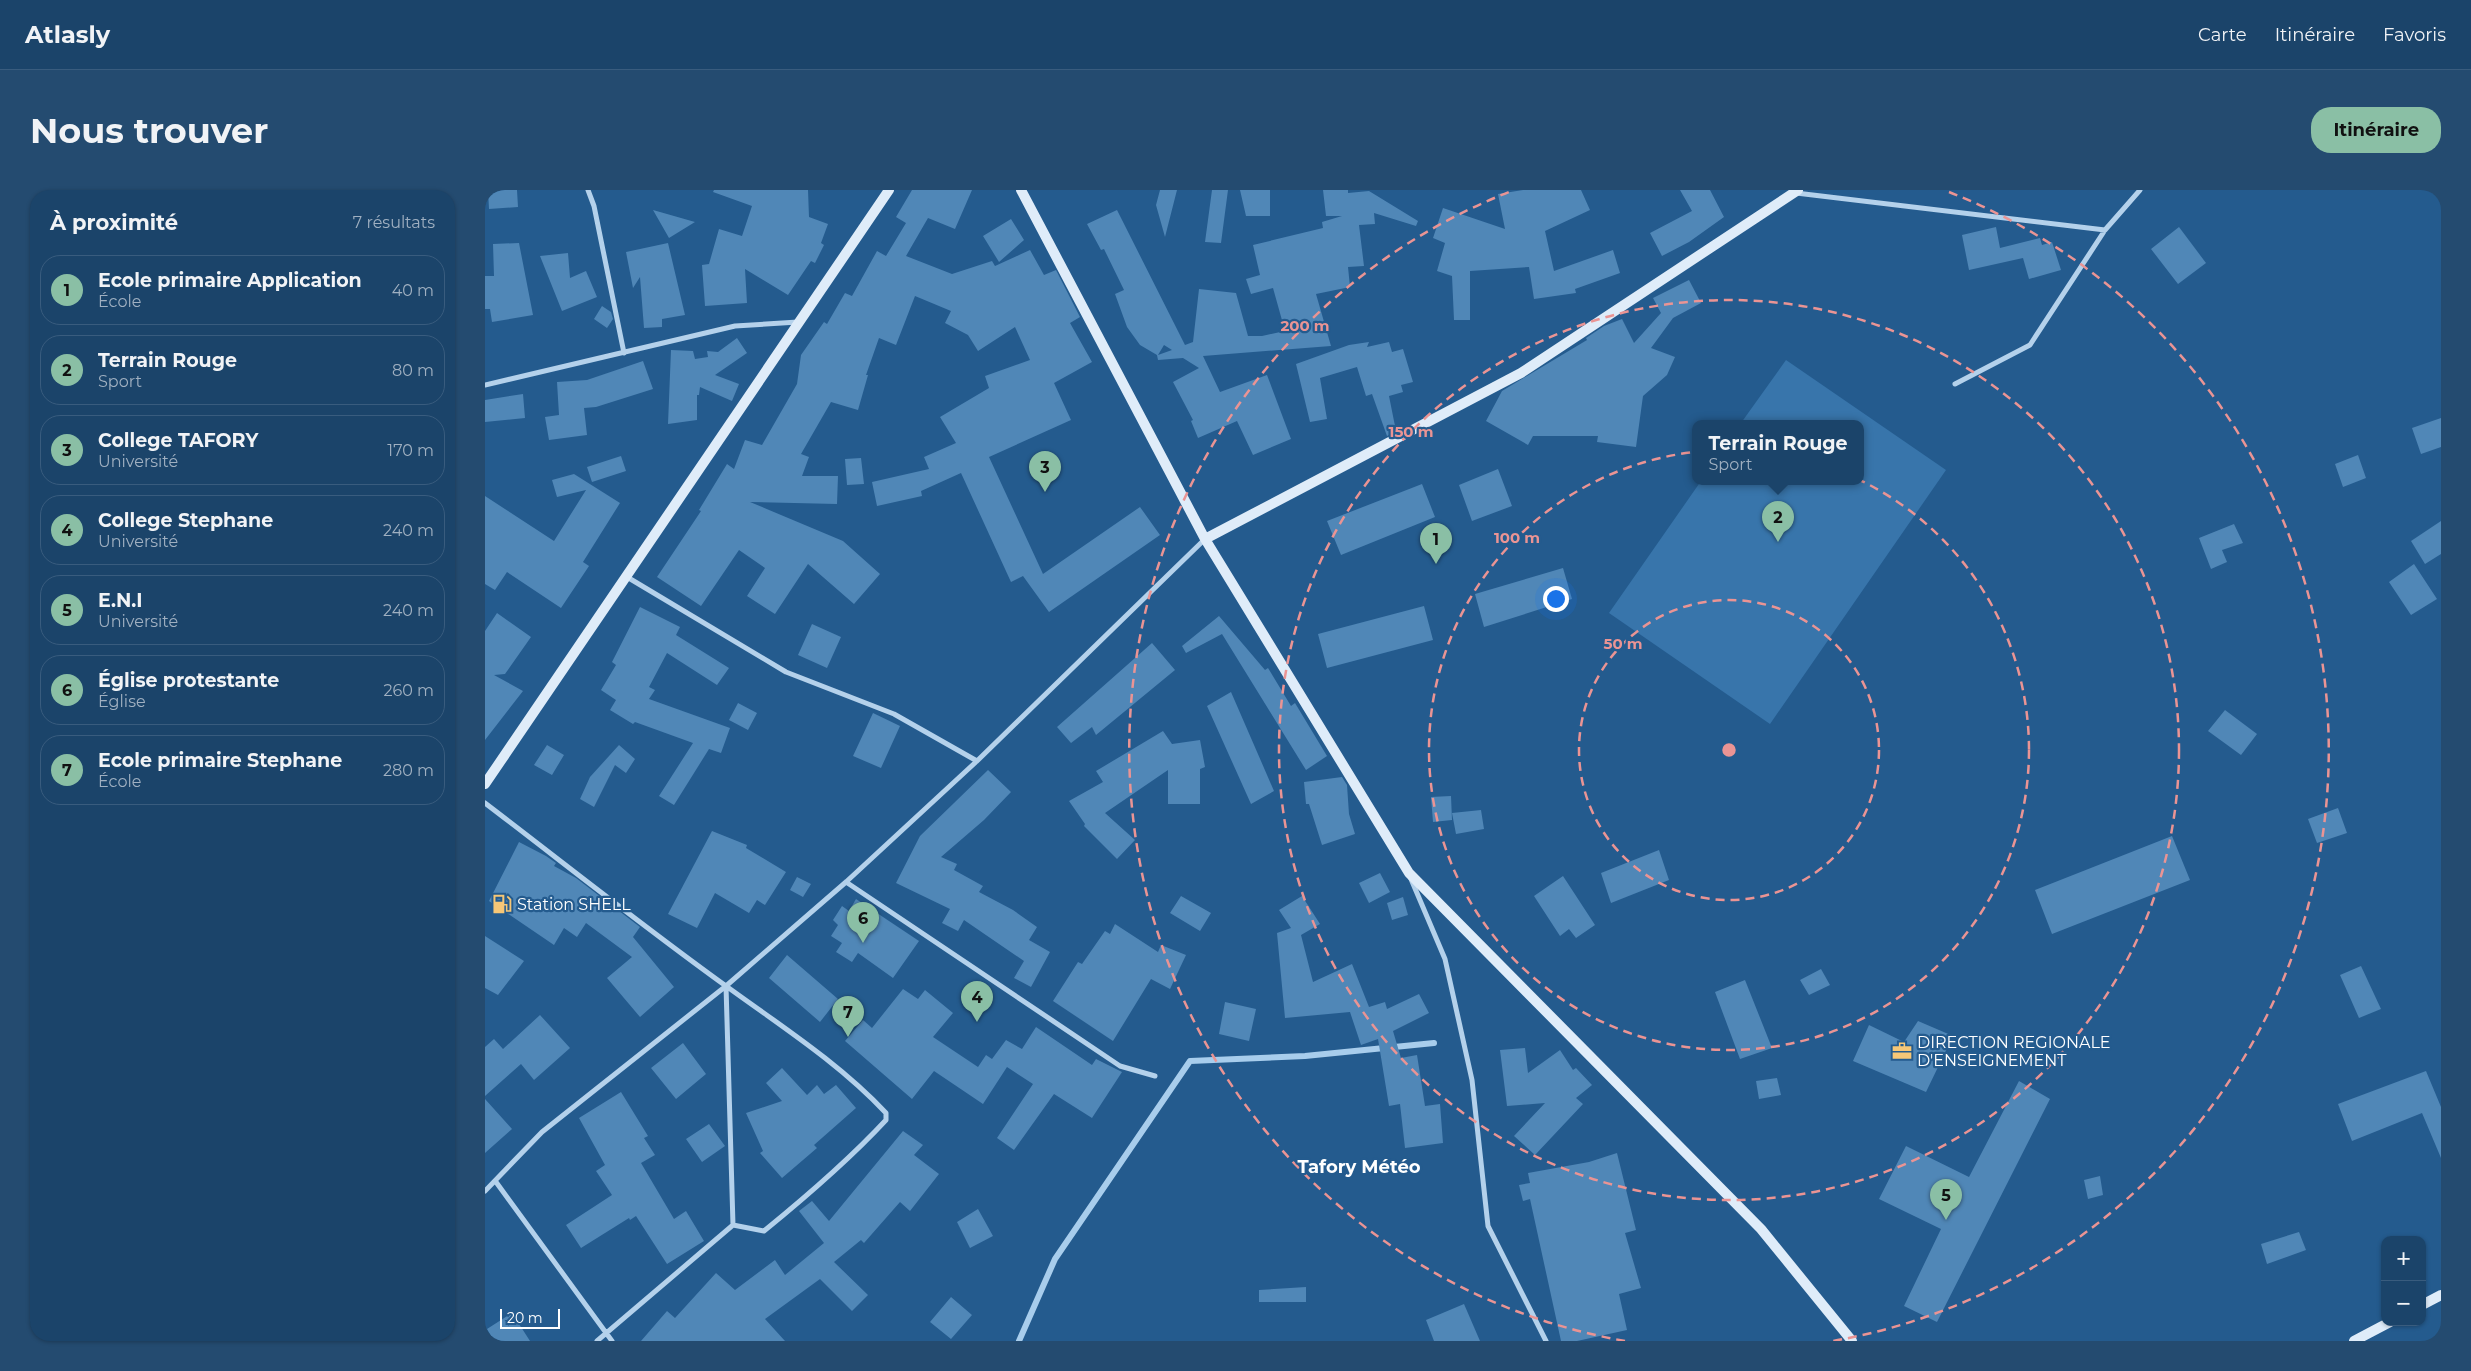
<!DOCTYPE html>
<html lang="fr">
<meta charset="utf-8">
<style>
:root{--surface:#1b446a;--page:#244b70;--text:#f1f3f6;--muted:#a0b0c1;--line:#395c7e;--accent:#8abfa5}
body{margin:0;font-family:Montserrat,sans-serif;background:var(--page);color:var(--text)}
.controls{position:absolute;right:15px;bottom:15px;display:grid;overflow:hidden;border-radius:10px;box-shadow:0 1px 4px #0004}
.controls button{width:45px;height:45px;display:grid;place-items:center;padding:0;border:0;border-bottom:1px solid var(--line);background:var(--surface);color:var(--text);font:25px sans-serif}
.scale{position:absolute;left:15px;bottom:12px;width:60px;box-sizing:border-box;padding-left:5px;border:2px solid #fff;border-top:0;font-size:14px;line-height:18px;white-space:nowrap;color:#fff;-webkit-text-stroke:4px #245b8e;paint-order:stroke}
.you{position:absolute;left:1070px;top:408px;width:18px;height:18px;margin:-12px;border:4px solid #fff;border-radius:50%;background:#1a73e8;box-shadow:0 0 0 8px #1a73e833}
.badge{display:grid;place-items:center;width:32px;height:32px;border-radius:50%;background:var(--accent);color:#111;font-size:16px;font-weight:700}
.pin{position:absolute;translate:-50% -41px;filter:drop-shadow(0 1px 2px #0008)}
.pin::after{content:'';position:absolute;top:26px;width:18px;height:15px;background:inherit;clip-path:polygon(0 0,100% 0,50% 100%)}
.popup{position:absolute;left:1207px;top:230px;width:172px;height:65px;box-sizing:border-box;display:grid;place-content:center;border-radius:10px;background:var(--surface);filter:drop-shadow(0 1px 4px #0005);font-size:16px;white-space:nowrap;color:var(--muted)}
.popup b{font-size:19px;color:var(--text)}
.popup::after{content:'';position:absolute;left:50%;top:100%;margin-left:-10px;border:10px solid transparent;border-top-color:var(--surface)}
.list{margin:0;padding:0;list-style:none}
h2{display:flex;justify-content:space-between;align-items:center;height:65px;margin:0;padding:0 20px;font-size:21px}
h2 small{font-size:16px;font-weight:400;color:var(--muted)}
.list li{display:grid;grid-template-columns:32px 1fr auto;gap:15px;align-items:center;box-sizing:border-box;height:70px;margin:0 10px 10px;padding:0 10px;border:1px solid var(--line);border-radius:20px}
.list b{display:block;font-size:19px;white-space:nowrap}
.list p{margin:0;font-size:16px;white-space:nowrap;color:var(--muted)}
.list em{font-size:16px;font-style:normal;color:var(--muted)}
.map{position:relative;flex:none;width:1956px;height:1151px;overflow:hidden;border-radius:20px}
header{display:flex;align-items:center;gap:30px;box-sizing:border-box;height:70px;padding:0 25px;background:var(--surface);border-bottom:1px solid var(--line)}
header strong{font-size:24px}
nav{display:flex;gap:28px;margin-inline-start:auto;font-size:18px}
.intro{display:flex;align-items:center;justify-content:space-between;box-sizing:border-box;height:120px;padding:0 30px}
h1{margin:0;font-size:35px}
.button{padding:12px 22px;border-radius:20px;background:var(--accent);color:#111;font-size:18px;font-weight:700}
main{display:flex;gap:30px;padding:0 30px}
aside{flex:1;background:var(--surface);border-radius:20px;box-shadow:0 1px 4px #0004}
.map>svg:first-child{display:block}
.green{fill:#3875ab}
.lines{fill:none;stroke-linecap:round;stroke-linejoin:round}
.stream{stroke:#a8cdec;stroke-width:6}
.building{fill:#5087b7;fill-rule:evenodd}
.street{stroke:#b4d1eb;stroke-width:5}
.secondary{stroke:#dfecf9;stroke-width:10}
.ring{fill:none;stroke:#ea9494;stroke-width:2.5;stroke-dasharray:9 6}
.labels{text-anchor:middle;stroke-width:4.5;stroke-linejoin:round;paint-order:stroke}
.poi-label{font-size:16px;fill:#fff;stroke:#245b8e;text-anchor:start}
.neighbourhood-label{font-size:18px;font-weight:bold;fill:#fff;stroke:#245b8e}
.centre{fill:#ea9494;stroke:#245b8e;stroke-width:2.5}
.ring-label{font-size:15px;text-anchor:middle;font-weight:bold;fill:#ea9494;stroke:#245b8e;stroke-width:4.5;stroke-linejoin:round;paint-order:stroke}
</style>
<header>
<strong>Atlasly</strong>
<nav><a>Carte</a><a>Itinéraire</a><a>Favoris</a></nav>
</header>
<div class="intro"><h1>Nous trouver</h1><a class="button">Itinéraire</a></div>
<main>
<aside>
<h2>À proximité<small>7 résultats</small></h2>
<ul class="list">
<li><span class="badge">1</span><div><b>Ecole primaire Application</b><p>École</p></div><em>40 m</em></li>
<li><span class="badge">2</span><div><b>Terrain Rouge</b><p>Sport</p></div><em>80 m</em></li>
<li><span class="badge">3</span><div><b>College TAFORY</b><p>Université</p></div><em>170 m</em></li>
<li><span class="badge">4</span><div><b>College Stephane</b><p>Université</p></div><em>240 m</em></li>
<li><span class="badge">5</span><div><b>E.N.I</b><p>Université</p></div><em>240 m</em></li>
<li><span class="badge">6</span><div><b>Église protestante</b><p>Église</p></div><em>260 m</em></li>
<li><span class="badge">7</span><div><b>Ecole primaire Stephane</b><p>École</p></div><em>280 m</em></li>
</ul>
</aside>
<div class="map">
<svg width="1956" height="1151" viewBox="0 0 1956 1151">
<rect width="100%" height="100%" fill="#245b8e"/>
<path class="green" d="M 1301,170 L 1461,280 L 1285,534 L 1124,423 L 1216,291 L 1376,291 L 1376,233 L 1256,233 Z"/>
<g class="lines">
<path class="stream" d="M 534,1151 L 570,1069 L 705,871 L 820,866 L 949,853"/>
</g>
<path class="building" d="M 3,0 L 32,0 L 33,17 L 4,19 Z
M 229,0 L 323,0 L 324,27 L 343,34 L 336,53 L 339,55 L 330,73 L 326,71 L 303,105 L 260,79 L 262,113 L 220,116 L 217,75 L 224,74 L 234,39 L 257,46 L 267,16 L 228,2 Z
M 427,0 L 487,0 L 470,39 L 443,28 L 421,66 L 467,84 L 507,71 L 510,76 L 545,60 L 559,85 L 571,80 L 595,127 L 585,133 L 607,172 L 569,193 L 586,230 L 504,267 L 558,384 L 655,317 L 675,345 L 564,422 L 538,386 L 526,392 L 476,283 L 436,301 L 437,306 L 392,316 L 387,292 L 444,279 L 439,267 L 471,253 L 455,227 L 504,198 L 500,186 L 545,170 L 530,137 L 493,161 L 483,145 L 460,133 L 466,121 L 430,106 L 411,155 L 394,148 L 381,185 L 383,185 L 373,220 L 346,212 L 316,264 L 324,267 L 317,286 L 353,286 L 352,314 L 265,312 L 358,351 L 395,384 L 369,414 L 323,374 L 290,424 L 262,406 L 280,378 L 254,360 L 216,416 L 172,387 L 216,321 L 214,320 L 242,274 L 249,279 L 260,250 L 277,255 L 312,194 L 316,165 L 339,132 L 342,134 L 360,103 L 367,106 L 392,61 L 401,66 L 421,33 L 411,27 Z
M 675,0 L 692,0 L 680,47 L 671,15 Z
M 727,0 L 743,0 L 736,53 L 720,52 Z
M 755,0 L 785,0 L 785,26 L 761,26 Z
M 838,0 L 863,0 L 863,3 L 884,1 L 933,31 L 931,36 L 889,23 L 890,34 L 874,35 L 879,76 L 863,77 L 865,97 L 831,104 L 846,156 L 718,166 L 735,202 L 782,185 L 806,249 L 768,265 L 752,231 L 713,248 L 706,231 L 708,230 L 688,192 L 714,178 L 698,168 L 673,170 L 672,165 L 655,155 L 642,137 L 630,104 L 639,100 L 619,59 L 616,60 L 602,34 L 632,20 L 700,155 L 708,152 L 714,99 L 751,103 L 763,146 L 777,146 L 800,141 L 788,98 L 766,104 L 761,89 L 775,85 L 768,55 L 838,38 L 837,32 L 857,26 L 841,26 ZM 679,155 L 687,160 L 673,165 Z
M 1038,0 L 1096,0 L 1105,20 L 1060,41 L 1069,81 L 1128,60 L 1135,83 L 1090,99 L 1091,103 L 1049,109 L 1044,77 L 985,81 L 985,130 L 969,130 L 967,86 L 952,81 L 960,53 L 948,48 L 958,18 L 1020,39 L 1013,4 Z
M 1195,0 L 1225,0 L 1239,27 L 1204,52 L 1177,66 L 1165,43 L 1207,21 Z
M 168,20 L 210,32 L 184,48 Z
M 526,29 L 539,50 L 514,72 L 498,46 Z
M 1511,37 L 1515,58 L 1555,48 L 1557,55 L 1567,52 L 1576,80 L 1544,89 L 1538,68 L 1484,80 L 1477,45 Z
M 1694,37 L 1721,73 L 1693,94 L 1666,59 Z
M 34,53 L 48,125 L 7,132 L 5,119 L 0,119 L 0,86 L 9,86 L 8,54 Z
M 183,53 L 200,125 L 177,129 L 177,137 L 159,138 L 155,87 L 148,98 L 141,62 Z
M 83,63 L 85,88 L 101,81 L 112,107 L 77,121 L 55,66 Z
M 1204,90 L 1216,113 L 1188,128 L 1166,158 L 1190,167 L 1182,185 L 1158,206 L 1151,257 L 1112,252 L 1113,246 L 1048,246 L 1043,255 L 1001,231 L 1017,201 L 1102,150 L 1101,148 L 1119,136 L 1137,129 L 1149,153 L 1176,123 L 1168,108 Z
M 117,116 L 126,122 L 128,129 L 122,138 L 109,129 Z
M 252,148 L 262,163 L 230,185 L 254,194 L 247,211 L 215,197 L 214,205 L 212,205 L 212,230 L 183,234 L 186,160 L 208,161 L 210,169 L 223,167 L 222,161 L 233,162 Z
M 884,152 L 882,157 L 904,152 L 907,162 L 918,159 L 928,192 L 916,195 L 918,202 L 904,206 L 911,241 L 902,246 L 887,204 L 881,206 L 872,177 L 835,188 L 842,229 L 825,232 L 811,174 L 864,155 Z
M 158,171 L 168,199 L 111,217 L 99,218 L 102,245 L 64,250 L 60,227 L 74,225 L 72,192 L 102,190 Z
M 38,204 L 40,228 L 0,232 L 0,210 Z
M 1956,228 L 1956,257 L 1936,264 L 1927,238 Z
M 1873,265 L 1881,288 L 1858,297 L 1850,274 Z
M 136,266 L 141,281 L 107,292 L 102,277 Z
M 376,268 L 379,294 L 362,295 L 360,269 Z
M 1013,279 L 1027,316 L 987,331 L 974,295 Z
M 89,284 L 135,313 L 98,372 L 104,376 L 76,418 L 22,382 L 10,400 L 0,394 L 0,306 L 69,351 L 101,300 L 72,307 L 67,290 Z
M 937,294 L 950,327 L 856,365 L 842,331 Z
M 1956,331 L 1956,364 L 1940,374 L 1926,351 Z
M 1749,334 L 1758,353 L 1737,360 L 1742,372 L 1726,379 L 1714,348 Z
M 1929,374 L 1952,409 L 1926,425 L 1904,392 Z
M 1078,378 L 1087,409 L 999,437 L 990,404 Z
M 939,416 L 948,450 L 842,478 L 833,444 Z
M 155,417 L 195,437 L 191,445 L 244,478 L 232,495 L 182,463 L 164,497 L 170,500 L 164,509 L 245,538 L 236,563 L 224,559 L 189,615 L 174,606 L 208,553 L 150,532 L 148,534 L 125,520 L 131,510 L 116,500 L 131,475 L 127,472 Z
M 12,423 L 46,447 L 20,484 L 9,485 L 38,501 L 0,550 L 0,441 Z
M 734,426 L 780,480 L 783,478 L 806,516 L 810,513 L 842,566 L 821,580 L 737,444 L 701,463 L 697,456 Z
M 327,434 L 356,447 L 342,478 L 313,465 Z
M 667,453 L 690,480 L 611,545 L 607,537 L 586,553 L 572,537 Z
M 746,502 L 789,601 L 766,614 L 722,516 Z
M 253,513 L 272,523 L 263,540 L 244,530 Z
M 1740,520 L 1772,544 L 1756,565 L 1723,541 Z
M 388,523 L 415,536 L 396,578 L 368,566 Z
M 678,541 L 687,554 L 715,550 L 720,577 L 715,579 L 715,614 L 683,614 L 683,580 L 620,623 L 650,650 L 632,669 L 599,636 L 600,634 L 584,611 L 618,592 L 611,581 Z
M 62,555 L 79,565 L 67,585 L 49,575 Z
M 134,555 L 150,569 L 141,583 L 130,575 L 109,617 L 95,609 L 105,587 Z
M 503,580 L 526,602 L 499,630 L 456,667 L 472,674 L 469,680 L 498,696 L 494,702 L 528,720 L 552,737 L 544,750 L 565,762 L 546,797 L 529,788 L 539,771 L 479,730 L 473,741 L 457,733 L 465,719 L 411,693 L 435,646 Z
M 857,587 L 862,595 L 864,624 L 870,644 L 837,655 L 824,614 L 821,614 L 819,592 Z
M 966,606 L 967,630 L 948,632 L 946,607 Z
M 1853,618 L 1862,643 L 1832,653 L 1823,629 Z
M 996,620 L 999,639 L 971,644 L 967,623 Z
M 227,641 L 262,655 L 261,658 L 301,682 L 280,715 L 272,710 L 264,723 L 230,703 L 212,738 L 183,724 Z
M 1687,646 L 1705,690 L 1567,744 L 1550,700 Z
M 34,652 L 61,666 L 71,673 L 69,676 L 91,688 L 155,737 L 148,747 L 189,797 L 155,827 L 122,788 L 147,767 L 101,733 L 92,747 L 79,738 L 69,755 L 4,711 Z
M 1174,660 L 1184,690 L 1126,713 L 1116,683 Z
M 895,683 L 905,702 L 884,713 L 874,693 Z
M 1078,686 L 1110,735 L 1091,748 L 1084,739 L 1075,746 L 1049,706 Z
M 312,687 L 326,694 L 318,707 L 305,700 Z
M 696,706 L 726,723 L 715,741 L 685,723 Z
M 817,706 L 835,734 L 816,745 L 828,792 L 867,774 L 884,817 L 900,812 L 902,819 L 934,804 L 944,823 L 908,841 L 916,868 L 932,865 L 940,916 L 955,914 L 958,953 L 920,958 L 915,914 L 904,916 L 893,849 L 876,855 L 865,822 L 800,828 L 792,743 L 806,738 L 794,720 Z
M 918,707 L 923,725 L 907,730 L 902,713 Z
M 371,709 L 434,751 L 408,788 L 373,763 L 367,772 L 351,762 L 357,753 L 346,746 L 353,735 L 348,730 L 357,716 L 364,721 Z
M 630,734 L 673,762 L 676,755 L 701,765 L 685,799 L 666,789 L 628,851 L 568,811 L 593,772 L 597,774 L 620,741 L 625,744 Z
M 0,746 L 39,771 L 13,805 L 0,798 Z
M 302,765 L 353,809 L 335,832 L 284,788 Z
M 1876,776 L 1896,819 L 1874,828 L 1855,785 Z
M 1336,779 L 1345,795 L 1324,805 L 1315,790 Z
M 1260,790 L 1287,858 L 1255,869 L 1230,802 Z
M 418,799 L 433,809 L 440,800 L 468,823 L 448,847 L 493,877 L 501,865 L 507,869 L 521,850 L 537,859 L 551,837 L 607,875 L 611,869 L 637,882 L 607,928 L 569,904 L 529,960 L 512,948 L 548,894 L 522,877 L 498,914 L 449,881 L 427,909 L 360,851 L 378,830 L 387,838 Z
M 740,812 L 771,819 L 764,851 L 734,844 Z
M 55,825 L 85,858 L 49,890 L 36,874 L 0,906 L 0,857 L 9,849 L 18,859 Z
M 1433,831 L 1468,846 L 1441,902 L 1368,871 L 1384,835 L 1419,852 Z
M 198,853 L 221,884 L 191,909 L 166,878 Z
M 1040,858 L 1043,883 L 1075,860 L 1088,880 L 1091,878 L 1107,895 L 1091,908 L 1098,914 L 1050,965 L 1029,946 L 1060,913 L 1022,916 L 1015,860 Z
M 297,878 L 322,905 L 332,895 L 339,904 L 351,895 L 371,918 L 329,955 L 332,958 L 297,988 L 275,963 L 278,961 L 261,923 L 297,911 L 281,893 Z
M 1941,881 L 1956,917 L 1956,968 L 1937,923 L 1867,951 L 1853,914 Z
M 1292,888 L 1296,905 L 1274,909 L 1271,891 Z
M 1534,891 L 1565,909 L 1452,1132 L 1419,1116 L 1456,1039 L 1394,1009 L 1421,956 L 1484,987 Z
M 136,902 L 163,946 L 159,948 L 170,965 L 156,973 L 189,1029 L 201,1021 L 219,1051 L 182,1074 L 151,1026 L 145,1030 L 144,1028 L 96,1058 L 81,1035 L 127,1005 L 111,981 L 120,975 L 94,928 Z
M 0,909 L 27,939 L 0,963 Z
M 224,934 L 240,956 L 217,972 L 201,949 Z
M 418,941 L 438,955 L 429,965 L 454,984 L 425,1021 L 415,1012 L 379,1053 L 376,1050 L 349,1072 L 383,1105 L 367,1121 L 335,1089 L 280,1129 L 300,1151 L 156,1151 L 182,1121 L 190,1128 L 231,1083 L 250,1100 L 290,1070 L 300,1085 L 339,1053 L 314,1021 L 327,1011 L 344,1031 Z
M 1132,963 L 1151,1040 L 1140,1043 L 1156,1098 L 1134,1104 L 1142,1140 L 1092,1151 L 1076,1151 L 1045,1009 L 1038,1011 L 1034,995 L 1045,993 L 1043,983 L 1104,972 Z
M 1615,986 L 1618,1005 L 1603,1009 L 1599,990 Z
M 493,1019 L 508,1046 L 485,1058 L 472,1032 Z
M 1814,1042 L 1821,1060 L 1782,1074 L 1776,1054 Z
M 821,1097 L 821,1112 L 774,1112 L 774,1100 Z
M 466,1107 L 487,1125 L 466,1149 L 445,1132 Z
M 979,1114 L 995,1151 L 949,1151 L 941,1130 Z
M 27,1123 L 45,1151 L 9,1151 L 2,1139 Z"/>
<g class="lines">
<path class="street" d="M 103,0 L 109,16 L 139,163
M 1311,3 L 1620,40
M 1470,194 L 1545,155 L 1620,40 L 1655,0
M 0,195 L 250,136 L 313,132
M 142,387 L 301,482 L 409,524 L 492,571
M 0,613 C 80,674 159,737 241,796 C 296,836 354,873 401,923 L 401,930 C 363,971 322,1006 279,1041 L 248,1035
M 926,689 L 960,769 L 987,890 L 1003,1036 L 1061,1151
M 361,692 L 635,876 L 670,886
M 11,992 L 127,1151
M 0,1001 L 57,942 L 241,796 L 361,692 L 492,571 L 720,349
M 112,1151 L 248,1035 L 241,796"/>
<path class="secondary" d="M 536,0 L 720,349 L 924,683 L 1276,1039 L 1367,1151
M 720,349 L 1036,183 L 1313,0
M 0,594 L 404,0
M 1937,1115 L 1956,1105
M 1869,1151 L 1905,1132"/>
</g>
<g class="ring">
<circle cx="1244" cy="560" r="150"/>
<circle cx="1244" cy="560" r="300"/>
<circle cx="1244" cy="560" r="450"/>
<path d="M1140 1151A600 600 0 0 1 1024 2M1464 2A600 600 0 0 1 1348 1151"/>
</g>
<defs>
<symbol id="fuel-bare" viewBox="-9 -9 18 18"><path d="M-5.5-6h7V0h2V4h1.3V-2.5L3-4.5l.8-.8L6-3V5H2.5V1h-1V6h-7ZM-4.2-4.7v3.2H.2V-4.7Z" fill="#f6c777" stroke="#245b8e" stroke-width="2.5" paint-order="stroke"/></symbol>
<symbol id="office-bare" viewBox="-9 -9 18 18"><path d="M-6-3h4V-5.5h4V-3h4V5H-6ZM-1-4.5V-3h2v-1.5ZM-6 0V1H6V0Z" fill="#f6c777" stroke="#245b8e" stroke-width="2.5" paint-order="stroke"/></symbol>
</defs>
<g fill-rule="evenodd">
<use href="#fuel-bare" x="3" y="700" width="28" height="28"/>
<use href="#office-bare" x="1403" y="847" width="28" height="28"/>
</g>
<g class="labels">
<g class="poi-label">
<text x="32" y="720">Station SHELL</text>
<text x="1432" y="858">DIRECTION REGIONALE<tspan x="1432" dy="18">D'ENSEIGNEMENT</tspan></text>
</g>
<g class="neighbourhood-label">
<text x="874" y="983">Tafory Météo</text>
</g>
</g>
<circle cx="1244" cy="560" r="8" class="centre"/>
<g class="ring-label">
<text x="820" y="141">200 m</text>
<text x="926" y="247">150 m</text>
<text x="1032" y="353">100 m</text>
<text x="1138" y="459">50 m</text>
</g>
</svg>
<div class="controls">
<button>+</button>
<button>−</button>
</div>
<div class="scale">20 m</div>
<div class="you"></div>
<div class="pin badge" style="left:951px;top:374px">1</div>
<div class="pin badge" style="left:1293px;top:352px">2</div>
<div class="popup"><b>Terrain Rouge</b>Sport</div>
<div class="pin badge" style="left:560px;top:302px">3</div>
<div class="pin badge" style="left:492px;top:832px">4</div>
<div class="pin badge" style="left:1461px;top:1030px">5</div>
<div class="pin badge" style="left:378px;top:753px">6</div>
<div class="pin badge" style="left:363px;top:847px">7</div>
</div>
</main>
